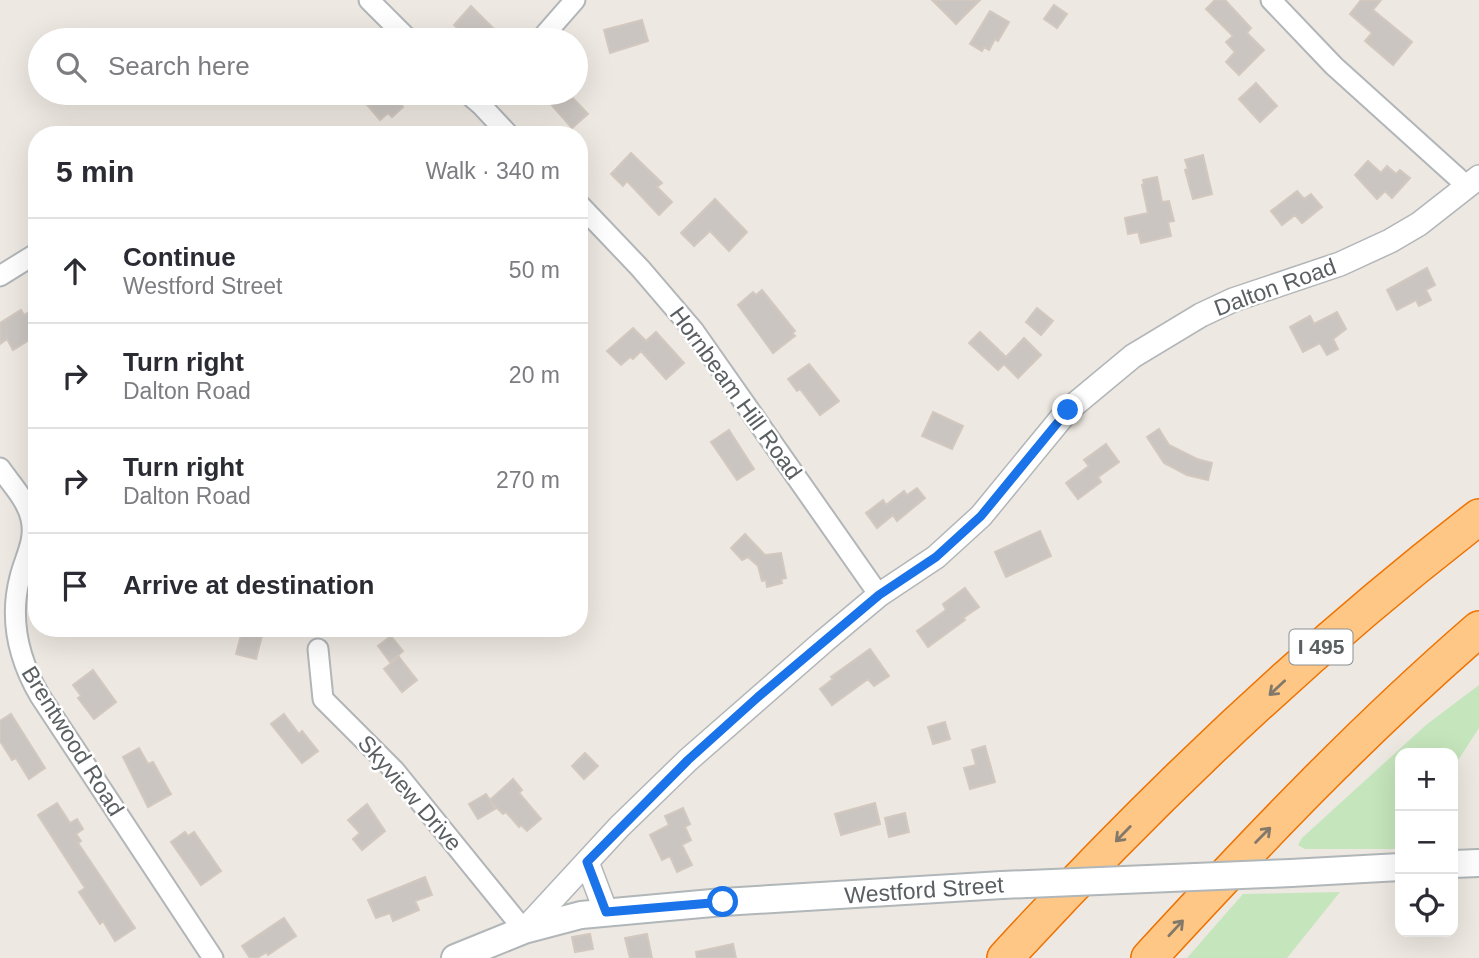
<!DOCTYPE html>
<meta charset="utf-8">
<style>
:root{--surface:#fff;--page:#f2f2f3;--text:#2b2b33;--muted:#7c7c81;--line:#e1e1e2}
body{margin:0;font-family:Helvetica,sans-serif;background:var(--page);color:var(--text)}
.controls{position:absolute;right:21px;bottom:21px;display:grid;overflow:hidden;border-radius:14px;box-shadow:0 7px 28px #0002}
.controls button{width:63px;height:63px;display:grid;place-items:center;padding:0;border:0;border-bottom:2px solid var(--line);background:var(--surface);color:var(--text);font:35px sans-serif}
.stop{position:absolute;width:21px;height:21px;margin:-16px;border:5px solid #1a73e8;border-radius:50%;background:#fff}
.stop.end{background:#1a73e8;border-color:#fff;box-shadow:0 2px 7px #0008}
.list{margin:0;padding:0;list-style:none}
h2{display:flex;justify-content:space-between;align-items:center;height:91px;margin:0;padding:0 28px;font-size:30px}
h2 small{font-size:23px;font-weight:400;color:var(--muted)}
.list li{display:grid;grid-template-columns:46px 1fr auto;gap:21px;align-items:center;box-sizing:border-box;height:105px;padding:0 28px;border-top:2px solid var(--line)}
.list b{display:block;font-size:26px;white-space:nowrap}
.list p{margin:0;font-size:23px;white-space:nowrap;color:var(--muted)}
.list em{font-size:23px;font-style:normal;color:var(--muted)}
.icon{flex:none;width:38px;height:38px;fill:none;stroke:currentColor;stroke-width:2;stroke-linecap:round;stroke-linejoin:round}
.map{position:relative;flex:none;width:1479px;height:958px;overflow:hidden}
.search{position:absolute;background:var(--surface);box-shadow:0 7px 28px #0002;left:28px;top:28px;width:560px;height:77px;display:flex;align-items:center;gap:18px;box-sizing:border-box;padding:0 24px;border-radius:38px;color:var(--muted);font-size:26px}
.panel{position:absolute;background:var(--surface);box-shadow:0 7px 28px #0002;left:28px;top:126px;width:560px;height:511px;border-radius:28px}
.map>svg:first-child{display:block}
.green{fill:#c5e5bc}
.building{fill:#cac5c0;stroke:#d2c8bf;stroke-width:2}
.lines{fill:none;stroke-linecap:round;stroke-linejoin:round}
.minor-casing{stroke:#b2b6b9;stroke-width:23}
.tertiary-casing{stroke:#b2b6b9;stroke-width:26}
.secondary-casing{stroke:#b1b6b9;stroke-width:30}
.motorway-casing{stroke:#ee7200;stroke-width:38}
.minor{stroke:#fff;stroke-width:19}
.tertiary{stroke:#fff;stroke-width:23}
.secondary{stroke:#fff;stroke-width:26}
.motorway{stroke:#fec786;stroke-width:35}
.secondary-bridge-casing{stroke:#b1b6b9;stroke-width:30;stroke-linecap:butt}
.secondary-bridge{stroke:#fff;stroke-width:26}
.oneway{stroke:#83796b}
.route{stroke:#1a73e8;stroke-width:9}
.labels{text-anchor:middle;stroke-width:5;stroke-linejoin:round;paint-order:stroke}
.shield{fill:#fff;stroke:#8c8f91;stroke-width:2}
.shield-label{font-size:21px;font-weight:bold;fill:#5a5f62}
.street-label{font-size:23px;fill:#5a5f62;stroke:#fff}
</style>
<div class="map">
<svg width="1479" height="958" viewBox="0 0 1479 958">
<rect width="100%" height="100%" fill="#ede8e1"/>
<path class="green" d="M 1479,685 L 1479,728 L 1453,768 L 1453,753 L 1400,753 L 1400,849 L 1305,849 L 1298,845 L 1302,838 L 1426,725 Z
M 1340,892 L 1287,958 L 1187,958 L 1243,894 Z"/>
<path class="building" d="M 932,0 L 980,0 L 956,24 Z
M 1215,0 L 1225,0 L 1251,28 L 1247,33 L 1264,50 L 1239,75 L 1226,62 L 1235,52 L 1226,42 L 1233,36 L 1206,9 Z
M 1361,0 L 1381,0 L 1373,10 L 1412,42 L 1393,65 L 1365,41 L 1372,33 L 1350,14 Z
M 1054,5 L 1067,14 L 1057,28 L 1044,19 Z
M 471,6 L 498,33 L 491,40 L 470,40 L 454,25 Z
M 990,11 L 1009,22 L 998,41 L 995,39 L 989,50 L 984,47 L 982,51 L 970,44 Z
M 642,20 L 648,41 L 610,53 L 604,30 Z
M 1256,83 L 1277,106 L 1260,122 L 1239,99 Z
M 357,93 L 390,93 L 403,107 L 392,117 L 388,113 L 380,120 Z
M 541,93 L 568,93 L 588,114 L 572,128 Z
M 631,153 L 662,183 L 657,187 L 672,202 L 659,215 L 627,181 L 623,186 L 611,174 Z
M 1203,155 L 1212,194 L 1193,199 L 1185,170 L 1188,169 L 1185,160 Z
M 1368,161 L 1381,173 L 1387,166 L 1396,174 L 1400,170 L 1410,178 L 1392,198 L 1385,191 L 1377,199 L 1355,175 Z
M 1157,177 L 1162,202 L 1169,201 L 1174,221 L 1168,222 L 1171,236 L 1141,243 L 1138,232 L 1128,234 L 1125,218 L 1148,213 L 1142,185 L 1144,184 L 1143,180 Z
M 1297,191 L 1304,199 L 1311,194 L 1322,207 L 1302,223 L 1295,215 L 1282,225 L 1271,211 Z
M 715,199 L 747,232 L 729,251 L 710,231 L 694,246 L 681,233 Z
M 1427,268 L 1435,285 L 1426,290 L 1431,300 L 1419,306 L 1416,300 L 1397,310 L 1387,290 Z
M 762,290 L 795,331 L 792,333 L 795,336 L 773,353 L 738,305 L 753,292 L 756,295 Z
M 37,307 L 37,335 L 13,350 L 7,339 L 0,344 L 0,323 L 21,310 L 24,315 Z
M 1037,308 L 1053,321 L 1041,335 L 1026,322 Z
M 1337,312 L 1346,329 L 1333,339 L 1338,349 L 1327,355 L 1320,343 L 1303,352 L 1290,327 L 1310,316 L 1314,324 Z
M 633,328 L 646,341 L 656,332 L 684,363 L 666,379 L 641,351 L 633,359 L 630,357 L 621,365 L 607,351 Z
M 980,332 L 1006,357 L 1024,338 L 1041,355 L 1018,378 L 1004,364 L 998,370 L 969,343 Z
M 809,364 L 839,401 L 820,415 L 800,389 L 797,391 L 788,379 Z
M 933,412 L 963,426 L 952,449 L 922,436 Z
M 1159,429 L 1169,445 L 1197,459 L 1212,463 L 1208,480 L 1187,475 L 1164,463 L 1147,437 Z
M 729,430 L 754,469 L 737,480 L 711,442 Z
M 1106,444 L 1119,462 L 1098,477 L 1101,482 L 1078,499 L 1066,483 L 1089,466 L 1084,460 Z
M 917,488 L 925,498 L 897,521 L 893,515 L 877,528 L 866,513 L 883,500 L 886,505 L 904,491 L 907,495 Z
M 1040,531 L 1051,556 L 1006,577 L 995,552 Z
M 745,534 L 765,555 L 781,553 L 786,578 L 781,579 L 782,583 L 767,587 L 766,580 L 762,581 L 758,566 L 748,557 L 742,560 L 731,548 Z
M 965,588 L 979,607 L 963,618 L 965,620 L 928,647 L 917,631 L 946,610 L 943,604 Z
M 243,628 L 264,628 L 256,659 L 236,654 Z
M 391,636 L 403,651 L 390,662 L 378,646 Z
M 870,649 L 889,676 L 874,686 L 868,679 L 832,705 L 820,689 L 833,679 L 831,677 Z
M 399,657 L 417,680 L 402,692 L 384,669 Z
M 93,670 L 116,702 L 94,719 L 78,698 L 81,696 L 73,685 Z
M 11,714 L 45,768 L 29,779 L 16,758 L 12,760 L 0,741 L 0,721 Z
M 284,714 L 299,734 L 302,731 L 318,751 L 302,763 L 271,724 Z
M 945,722 L 950,739 L 933,744 L 928,727 Z
M 985,746 L 995,782 L 970,789 L 964,768 L 976,765 L 972,750 Z
M 139,748 L 148,764 L 153,762 L 171,794 L 148,807 L 123,757 Z
M 585,753 L 598,766 L 584,779 L 572,766 Z
M 513,779 L 522,790 L 519,793 L 541,819 L 527,831 L 521,825 L 519,827 L 506,812 L 503,814 L 491,802 L 495,809 L 478,819 L 469,804 L 486,794 L 490,800 Z
M 57,803 L 70,823 L 77,819 L 83,829 L 76,834 L 81,841 L 78,843 L 135,928 L 115,941 L 103,921 L 100,924 L 79,892 L 85,888 L 38,815 Z
M 875,803 L 880,824 L 841,835 L 835,814 Z
M 367,804 L 385,831 L 362,850 L 353,839 L 360,833 L 348,820 Z
M 683,808 L 690,824 L 685,827 L 691,840 L 682,845 L 692,865 L 677,872 L 670,856 L 662,860 L 650,835 L 669,825 L 665,816 Z
M 905,813 L 909,832 L 889,837 L 885,818 Z
M 185,832 L 188,836 L 194,832 L 221,871 L 201,885 L 171,842 Z
M 425,877 L 432,895 L 415,901 L 419,910 L 393,921 L 390,913 L 376,918 L 368,900 Z
M 284,918 L 296,936 L 268,955 L 267,952 L 257,958 L 250,958 L 242,946 Z
M 590,934 L 593,949 L 575,952 L 572,937 Z
M 647,934 L 652,958 L 630,958 L 625,938 Z
M 733,944 L 736,958 L 697,958 L 696,952 Z"/>
<g class="lines">
<defs>
<path id="minor" d="M 369,0 L 409,40
M 1271,0 L 1334,66 L 1468,187
M 540,40 L 575,0
M 467,93 L 481,105
M 493,93 L 481,105 L 509,135
M 579,204 L 640,268 L 694,331 L 879,595
M 0,276 L 37,253
M 0,468 C 11,484 27,500 31,519 C 36,540 25,557 20,577 C 9,619 19,660 40,696 L 213,958
M 318,649 L 323,699 L 395,771 L 524,930"/>
<path id="tertiary" d="M 587,862 L 606,912
M 524,930 L 619,827 L 688,760 L 824,641 L 879,595 L 936,557 L 981,516 L 1068,410 L 1133,356 L 1201,315 L 1233,300 L 1340,264 L 1390,241 L 1419,224 L 1479,177"/>
<path id="secondary" d="M 1453,864 L 1479,863
M 1291,873 L 1400,867
M 455,958 L 524,930 L 581,915 L 723,902 L 1002,885"/>
<path id="motorway" d="M 1005,958 C 1151,799 1308,649 1479,517
M 1149,958 C 1254,844 1361,731 1479,629"/>
</defs>
<use href="#minor" class="minor-casing"/>
<use href="#tertiary" class="tertiary-casing"/>
<use href="#secondary" class="secondary-casing"/>
<use href="#motorway" class="motorway-casing"/>
<use href="#minor" class="minor"/>
<use href="#tertiary" class="tertiary"/>
<use href="#secondary" class="secondary"/>
<use href="#motorway" class="motorway"/>
<defs>
<path id="secondary-bridge" d="M 1002,885 L 1291,873"/>
</defs>
<use href="#secondary-bridge" class="secondary-bridge-casing"/>
<use href="#secondary-bridge" class="secondary-bridge"/>
</g>
<defs><path id="oneway-shaft" d="M-6 0H5M1.5-3L5.5 0L1.5 3" fill="none" stroke-width="1.6" stroke-linecap="round" stroke-linejoin="round" transform="scale(1.75)"/></defs>
<g class="oneway">
<use href="#oneway-shaft" transform="translate(1277 688) rotate(137)"/>
<use href="#oneway-shaft" transform="translate(1123 834) rotate(134)"/>
<use href="#oneway-shaft" transform="translate(1263 835) rotate(-45)"/>
<use href="#oneway-shaft" transform="translate(1176 928) rotate(-47)"/>
</g>
<g class="lines">
<path class="route" d="M 723,902 L 606,912 L 587,862 L 688,760 L 758,697 L 879,595 L 936,557 L 981,516 L 1068,410"/>
</g>
<g class="labels">
<rect class="shield" x="1289.5" y="629.5" width="63" height="35" rx="5"/>
<g class="shield-label">
<text x="1321" y="654">I 495</text>
</g>
<g class="street-label">
<text transform="translate(1275 287) rotate(-20)" y="8">Dalton Road</text>
<text transform="translate(736 393) rotate(54)" y="8">Hornbeam Hill Road</text>
<text transform="translate(73 741) rotate(58)" y="8">Brentwood Road</text>
<text transform="translate(410 793) rotate(49)" y="8">Skyview Drive</text>
<text transform="translate(924 890) rotate(-4)" y="8">Westford Street</text>
</g>
</g>
</svg>
<div class="controls">
<button>+</button>
<button>−</button>
<button><svg class="icon" aria-label="locate" viewBox="0 0 24 24"><circle cx="12" cy="12" r="6"/><path d="M12 2v4M12 18v4M2 12h4M18 12h4"/></svg></button>
</div>
<div class="stop" style="left:723px;top:902px"></div>
<div class="stop end" style="left:1068px;top:410px"></div>
<div class="search"><svg class="icon" aria-label="search" viewBox="0 0 24 24"><circle cx="10" cy="10" r="6"/><path d="M15 15l6 6"/></svg>Search here</div>
<section class="panel">
<h2>5 min<small>Walk · 340 m</small></h2>
<ul class="list">
<li><svg class="icon" aria-label="ahead" viewBox="0 0 24 24"><path d="M12 20V5M6 11l6-6 6 6"/></svg><div><b>Continue</b><p>Westford Street</p></div><em>50 m</em></li>
<li><svg class="icon" aria-label="right" viewBox="0 0 24 24"><path d="M7 20v-9h11M14 6l5 5-5 5"/></svg><div><b>Turn right</b><p>Dalton Road</p></div><em>20 m</em></li>
<li><svg class="icon" aria-label="right" viewBox="0 0 24 24"><path d="M7 20v-9h11M14 6l5 5-5 5"/></svg><div><b>Turn right</b><p>Dalton Road</p></div><em>270 m</em></li>
<li><svg class="icon" aria-label="arrive" viewBox="0 0 24 24"><path d="M6 21V4h12l-3 4 3 4H6"/></svg><div><b>Arrive at destination</b></div></li>
</ul>
</section>
</div>
